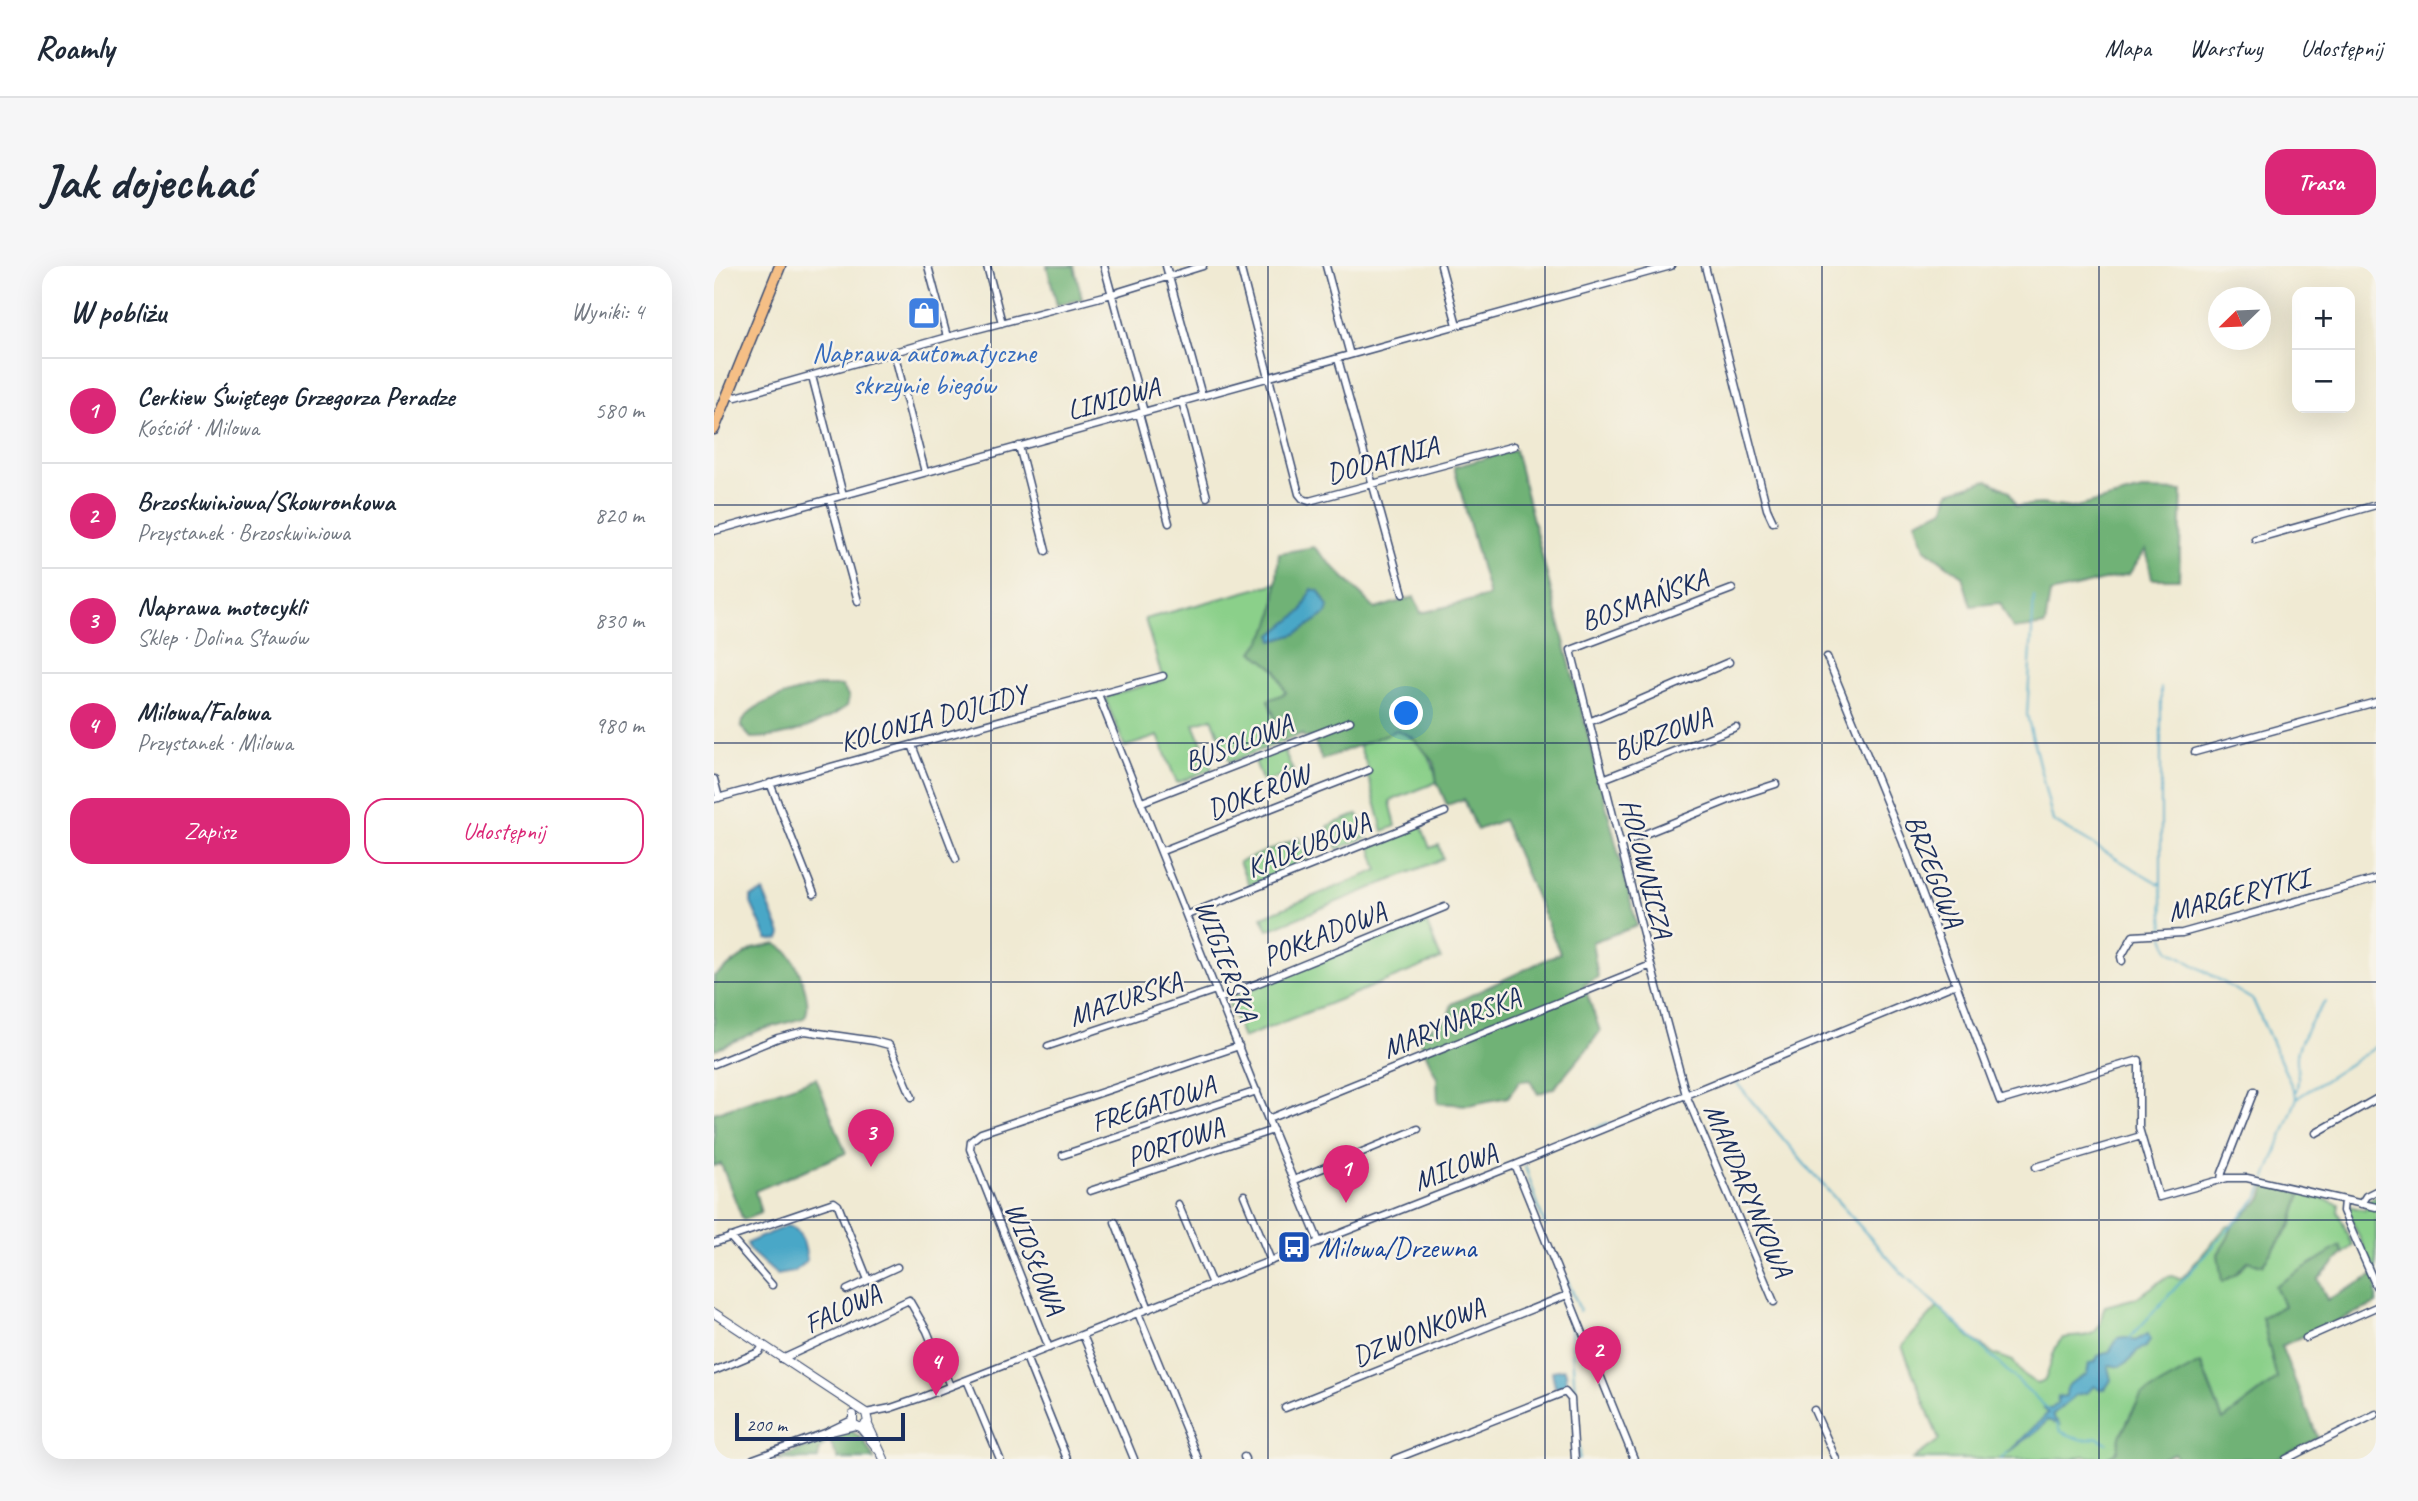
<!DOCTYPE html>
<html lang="pl">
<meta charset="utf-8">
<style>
:root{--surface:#fff;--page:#f6f6f7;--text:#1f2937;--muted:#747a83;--line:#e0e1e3;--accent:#db2777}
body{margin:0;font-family:Caveat,sans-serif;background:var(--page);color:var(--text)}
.controls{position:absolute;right:21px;top:21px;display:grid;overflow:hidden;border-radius:14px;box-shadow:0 7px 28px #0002}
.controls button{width:63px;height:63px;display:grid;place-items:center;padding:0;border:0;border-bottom:2px solid var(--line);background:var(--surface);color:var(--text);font:35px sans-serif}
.compass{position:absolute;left:1494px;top:21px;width:63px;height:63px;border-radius:50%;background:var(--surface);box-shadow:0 7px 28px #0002;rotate:247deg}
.scale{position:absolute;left:21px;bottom:18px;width:170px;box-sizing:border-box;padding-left:7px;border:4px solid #1b2f5e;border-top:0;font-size:19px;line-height:24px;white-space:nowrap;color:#1b2f5e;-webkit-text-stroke:5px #f7f3e8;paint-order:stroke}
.you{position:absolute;left:693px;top:448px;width:24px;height:24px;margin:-18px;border:5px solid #fff;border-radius:50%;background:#1a73e8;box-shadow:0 0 0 10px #1a73e833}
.badge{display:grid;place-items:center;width:46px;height:46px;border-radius:50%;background:var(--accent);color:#fff;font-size:23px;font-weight:700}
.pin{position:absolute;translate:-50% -58px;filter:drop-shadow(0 2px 4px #0008)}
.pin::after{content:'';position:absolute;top:37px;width:24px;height:21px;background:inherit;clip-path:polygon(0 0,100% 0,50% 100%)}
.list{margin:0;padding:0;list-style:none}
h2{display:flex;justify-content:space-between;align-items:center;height:91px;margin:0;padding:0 28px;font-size:30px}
h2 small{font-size:23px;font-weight:400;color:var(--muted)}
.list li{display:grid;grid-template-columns:46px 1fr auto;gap:21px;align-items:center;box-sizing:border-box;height:105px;padding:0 28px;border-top:2px solid var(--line)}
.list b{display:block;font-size:26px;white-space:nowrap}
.list p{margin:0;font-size:23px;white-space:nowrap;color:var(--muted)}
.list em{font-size:23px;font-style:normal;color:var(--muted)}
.actions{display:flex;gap:14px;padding:21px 28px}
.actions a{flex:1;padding:16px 0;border:2px solid var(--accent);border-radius:21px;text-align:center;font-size:24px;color:var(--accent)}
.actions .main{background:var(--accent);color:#fff}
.map{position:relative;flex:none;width:1662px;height:1193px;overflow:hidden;border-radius:21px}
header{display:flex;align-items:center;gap:42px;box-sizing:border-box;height:98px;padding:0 35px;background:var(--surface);border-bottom:2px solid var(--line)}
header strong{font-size:33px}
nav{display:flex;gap:38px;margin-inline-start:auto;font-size:24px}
.intro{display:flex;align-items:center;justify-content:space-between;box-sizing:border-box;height:168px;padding:0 42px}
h1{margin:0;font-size:49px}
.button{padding:18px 32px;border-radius:21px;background:var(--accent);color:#fff;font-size:24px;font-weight:700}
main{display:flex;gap:42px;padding:0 42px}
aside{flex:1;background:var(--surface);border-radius:21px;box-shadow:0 7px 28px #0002}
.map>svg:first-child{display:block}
.green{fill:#8bd08a;stroke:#538074;stroke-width:2}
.forest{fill:#70b276;stroke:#46706a;stroke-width:2}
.water{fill:#48a7c7;stroke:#326b92;stroke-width:2}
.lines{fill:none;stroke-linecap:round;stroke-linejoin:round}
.stream{stroke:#48a7c7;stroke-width:2}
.minor-casing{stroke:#3b4b70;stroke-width:9}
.tertiary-casing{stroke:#3b4b70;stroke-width:10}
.trunk-casing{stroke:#3b4b70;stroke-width:13}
.minor{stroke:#fff;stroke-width:6}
.tertiary{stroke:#fff;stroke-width:8}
.trunk{stroke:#f5bf86;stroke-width:10}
.grid{fill:none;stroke:#1b2f5e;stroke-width:2;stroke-opacity:0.55}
.labels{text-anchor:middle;stroke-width:5;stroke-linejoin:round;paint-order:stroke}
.shop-label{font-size:28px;fill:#366cbe;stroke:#f7f3e8}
.street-label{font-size:28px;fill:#1b2f5e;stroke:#f7f3e8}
.transit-label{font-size:28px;fill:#164399;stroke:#f7f3e8;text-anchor:start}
</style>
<header>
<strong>Roamly</strong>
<nav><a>Mapa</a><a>Warstwy</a><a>Udostępnij</a></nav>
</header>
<div class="intro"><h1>Jak dojechać</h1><a class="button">Trasa</a></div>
<main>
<aside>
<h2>W pobliżu<small>Wyniki: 4</small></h2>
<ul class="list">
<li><span class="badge">1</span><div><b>Cerkiew Świętego Grzegorza Peradze</b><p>Kościół · Milowa</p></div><em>580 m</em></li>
<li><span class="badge">2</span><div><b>Brzoskwiniowa/Skowronkowa</b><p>Przystanek · Brzoskwiniowa</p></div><em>820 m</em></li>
<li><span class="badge">3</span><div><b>Naprawa motocykli</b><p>Sklep · Dolina Stawów</p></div><em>830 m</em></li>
<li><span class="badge">4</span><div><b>Milowa/Falowa</b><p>Przystanek · Milowa</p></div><em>980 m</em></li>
</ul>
<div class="actions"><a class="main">Zapisz</a><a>Udostępnij</a></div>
</aside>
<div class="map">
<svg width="1662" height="1193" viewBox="0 0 1662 1193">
<rect width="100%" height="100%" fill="#f7f3e8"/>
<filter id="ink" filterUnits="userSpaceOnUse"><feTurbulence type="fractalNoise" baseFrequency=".0143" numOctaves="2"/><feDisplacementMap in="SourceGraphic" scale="14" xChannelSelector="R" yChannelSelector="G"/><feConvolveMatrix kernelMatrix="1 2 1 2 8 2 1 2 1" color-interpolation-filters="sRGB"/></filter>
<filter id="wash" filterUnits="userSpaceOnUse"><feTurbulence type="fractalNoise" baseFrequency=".00686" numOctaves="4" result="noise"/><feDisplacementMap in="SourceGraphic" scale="28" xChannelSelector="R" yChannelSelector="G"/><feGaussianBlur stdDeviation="1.57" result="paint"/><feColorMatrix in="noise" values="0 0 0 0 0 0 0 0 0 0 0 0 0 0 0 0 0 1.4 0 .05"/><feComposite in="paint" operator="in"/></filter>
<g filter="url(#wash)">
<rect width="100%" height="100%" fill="#f0ead3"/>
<path class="green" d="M 563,317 C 563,345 557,364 540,386 L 562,404 L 572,428 L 554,434 L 570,475 L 516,496 L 498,452 L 480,458 L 498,503 L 463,517 L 444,470 L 411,481 L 392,435 L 394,430 L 449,414 L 431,353 Z
M 683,464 C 707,475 719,491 723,516 L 676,535 L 682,560 L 669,565 L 655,513 L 652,510 L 656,508 L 645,479 Z
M 570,484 L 579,505 L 549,517 L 541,495 Z
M 644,548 L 653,571 L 624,583 L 614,560 Z
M 707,559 L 716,582 L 725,579 L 729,593 L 554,664 L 548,651 L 664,604 L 656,579 Z
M 585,572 L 594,595 L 535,619 L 525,596 Z
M 711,653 L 727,693 L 529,772 L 513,733 Z
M 1587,926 L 1625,938 L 1624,946 L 1639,980 L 1629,988 L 1626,980 L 1570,1040 L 1548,1051 L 1563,1113 L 1509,1154 L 1487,1097 L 1422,1139 C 1413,1151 1408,1171 1403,1185 L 1392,1193 L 1369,1190 L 1359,1193 L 1199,1193 L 1225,1174 L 1188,1080 L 1224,1041 L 1257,1072 L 1280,1088 L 1299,1095 L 1308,1108 L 1323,1118 L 1329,1116 C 1338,1103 1337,1082 1349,1072 C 1362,1069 1380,1074 1386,1058 C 1388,1052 1388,1046 1391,1040 L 1422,1032 L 1453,1011 L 1459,1010 L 1465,1013 L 1470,1010 L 1512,961 L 1519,959 L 1514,972 L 1504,988 L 1508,1007 L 1522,1008 L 1534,995 L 1548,999 L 1578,958 Z
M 1662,930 L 1662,1008 L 1633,945 L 1634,940 L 1651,944 L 1655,934 Z"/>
<path class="forest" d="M 333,0 L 360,0 L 368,33 L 343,39 Z
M 801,184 L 923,660 L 878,676 L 884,711 L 870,719 L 886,765 L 874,782 L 840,822 L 824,828 L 816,814 L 806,815 L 794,831 L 754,839 L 724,837 L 723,812 L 703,769 L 733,753 L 738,738 L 846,687 L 789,554 L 763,564 L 750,533 L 733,539 L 723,516 L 720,496 L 698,471 L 683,464 L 608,494 L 599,472 L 590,471 L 588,468 L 570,475 L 554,434 L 572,427 L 562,404 L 539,386 C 568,350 560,328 565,287 L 600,281 L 661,343 L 700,331 L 707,347 L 775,330 L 740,201 Z
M 1273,214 L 1295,225 L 1302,240 L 1327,238 L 1358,242 L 1428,224 L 1468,225 L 1465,313 L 1438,313 L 1432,283 L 1415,308 L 1336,327 L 1331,359 L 1299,363 L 1286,337 L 1257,340 L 1248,310 L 1211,283 L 1202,255 L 1231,243 L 1235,226 Z
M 103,420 L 128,420 L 135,431 L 133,440 C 107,459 70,473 37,472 L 27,461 C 30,436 83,426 103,420 Z
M 62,678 C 67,681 73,684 76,689 C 85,702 100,738 90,752 L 46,764 L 0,784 L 0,710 L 39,683 Z
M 102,812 L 132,887 L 41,925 L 47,947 L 29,954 L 7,898 L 0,900 L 0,847 Z
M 1552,919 L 1587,926 L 1578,957 L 1548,999 L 1534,995 L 1522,1008 L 1508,1016 L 1504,988 L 1514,972 L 1519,959 L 1548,932 Z
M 1626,980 L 1629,988 L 1604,1013 L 1613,1034 L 1662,1008 L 1662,1038 L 1567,1080 L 1604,1172 L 1563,1193 L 1463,1193 L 1460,1187 L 1447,1193 L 1392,1193 L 1403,1185 L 1406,1170 L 1427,1130 L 1486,1097 L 1509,1154 L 1563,1113 L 1548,1051 L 1570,1040 L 1561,1020 Z
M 138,1165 L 150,1175 L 160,1193 L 124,1193 L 115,1174 L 106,1183 L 104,1193 L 62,1193 Z"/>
<path class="water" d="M 598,323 L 605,325 L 614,341 L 612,348 L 582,368 L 559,375 L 558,369 L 588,345 Z
M 49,626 L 67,668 L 65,673 L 58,674 L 53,673 L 37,637 L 37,631 Z
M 72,960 C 88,961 91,980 93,994 L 80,1006 L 63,1009 L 35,984 L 33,977 Z
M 1434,1068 L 1436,1074 L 1432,1081 L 1424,1084 C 1417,1093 1410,1104 1397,1099 L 1394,1101 L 1397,1114 L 1391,1123 L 1386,1124 L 1380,1120 L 1374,1126 L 1362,1129 L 1338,1149 L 1345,1158 L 1333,1154 L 1326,1162 L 1294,1187 L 1334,1147 L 1330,1142 L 1337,1143 L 1343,1138 L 1344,1131 L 1352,1130 C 1352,1114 1362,1116 1373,1108 L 1375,1097 L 1381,1096 L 1384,1090 L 1396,1085 L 1404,1072 L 1410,1071 L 1421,1075 Z
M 849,1103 L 852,1106 L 853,1120 L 851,1122 L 841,1121 L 838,1105 Z"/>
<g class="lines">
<path class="stream" d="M 1320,331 L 1313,449 L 1339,555 L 1447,619
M 1447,422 L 1447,619 L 1450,666
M 1450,671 L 1455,684 L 1539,734 L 1583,832
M 1021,815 L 1092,900 L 1186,1005 L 1334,1143
M 1581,827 C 1587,815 1582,803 1583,789 C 1584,776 1602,747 1611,736
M 809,892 L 894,857
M 811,900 L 831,960
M 1552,912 L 1583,832 L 1662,781
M 852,1011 L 866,1044 L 865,1045
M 856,1049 L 865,1193
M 1415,1073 L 1545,930 L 1549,919
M 1343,1157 L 1346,1165 C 1359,1170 1368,1178 1382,1171 L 1393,1177
M 1287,1193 L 1293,1187"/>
</g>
</g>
<g filter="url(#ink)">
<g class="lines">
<defs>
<path id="minor" d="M 214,0 L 233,71
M 273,0 L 288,57
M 390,0 L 430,146
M 452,0 L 488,130
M 526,0 L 585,228 L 589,233 L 595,235 L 800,180
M 612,0 L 636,89
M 727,0 L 743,59
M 991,0 L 1053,243 L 1059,256
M 180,86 L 211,206
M 624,93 L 689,328
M 98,110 L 129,229
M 14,128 L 22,131 L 233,71 L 398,28 L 489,0
M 468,135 L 493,231
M 425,147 L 455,257
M 305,180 L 332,285
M 116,233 L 144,335
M 0,265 L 957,0
M 1541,273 L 1662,239
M 1018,323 L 857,384 L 937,699 L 972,829 L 1060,1036
M 1113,391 L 1188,574 L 1286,835 L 1425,794 L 1425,862 L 1445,931 L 1513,912 L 1533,912 L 1662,941
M 384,428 L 538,815 L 605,976
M 875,456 L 1015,396
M 198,479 L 242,593
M 1481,486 L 1662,436
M 0,513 L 5,532
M 889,513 L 1022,461
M 56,517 L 100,628
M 0,533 L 449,410
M 428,536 L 636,455
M 906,578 L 1025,530 L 1062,518
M 448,585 L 655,504
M 473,649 L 731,546
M 1408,695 L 1407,691 L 1419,670 L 1468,667 L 1662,613
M 505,733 L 731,641
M 334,780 L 502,724
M 0,798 L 64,772 L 91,765 L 160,775 L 175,779 L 178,784 L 198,831
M 554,853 L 937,699
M 1602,867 L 1662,833
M 349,889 L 543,825
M 801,899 L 920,1193
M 1322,901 L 1427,870
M 580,914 L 704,863
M 1507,914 L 1508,907 L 1540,825
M 376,925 L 559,864
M 530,929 L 557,995
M 1630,934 L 1629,945 L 1662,1020
M 464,938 L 498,1018
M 1647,938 L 1652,930 L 1662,925
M 401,956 L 435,1043
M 16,971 L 58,1019
M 0,977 L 120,936 L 124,939 L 154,1014
M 133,1024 L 183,1001
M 424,1047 L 484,1193
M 369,1069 L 420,1193
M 1592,1072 L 1662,1041
M 335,1082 L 256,883 L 257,875 L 267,867 L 525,780
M 312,1091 L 353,1193
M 68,1093 L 195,1034 L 213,1065 L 236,1120
M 0,1105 L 45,1086 L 49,1080
M 253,1114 L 286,1193
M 571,1142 L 853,1029
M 1100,1144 L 1122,1193
M 152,1147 L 177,1142 L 209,1131 L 801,899 L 1242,718
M 113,1167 L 141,1160
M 530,1191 L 531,1193
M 39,1193 L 111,1167 L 138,1154
M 681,1193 L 851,1126 L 857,1133 L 861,1193
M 1572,1193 L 1662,1148"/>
<path id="tertiary" d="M 0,1047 L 152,1147 L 154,1156 L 147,1162
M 139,1149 L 139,1158 L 147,1162 L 167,1187
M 153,1157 L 170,1193"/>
<path id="trunk" d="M 0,163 L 66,0"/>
</defs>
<use href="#minor" class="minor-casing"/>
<use href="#tertiary" class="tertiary-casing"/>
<use href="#trunk" class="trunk-casing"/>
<use href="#minor" class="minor"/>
<use href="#tertiary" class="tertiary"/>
<use href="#trunk" class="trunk"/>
</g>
</g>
<path class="grid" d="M 277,0 L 277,1193M 554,0 L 554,1193M 831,0 L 831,1193M 1108,0 L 1108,1193M 1385,0 L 1385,1193M 0,239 L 1662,239M 0,477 L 1662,477M 0,716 L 1662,716M 0,954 L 1662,954"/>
<defs>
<symbol id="shop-square" viewBox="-11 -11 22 22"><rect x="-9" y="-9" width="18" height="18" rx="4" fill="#3f7fe0" stroke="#f7f3e8"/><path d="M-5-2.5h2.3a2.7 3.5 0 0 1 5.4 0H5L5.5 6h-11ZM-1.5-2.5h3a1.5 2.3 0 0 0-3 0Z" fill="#fff"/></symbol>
<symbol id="bus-square" viewBox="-11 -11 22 22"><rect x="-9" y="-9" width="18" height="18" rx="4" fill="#1a4fb4" stroke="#f7f3e8"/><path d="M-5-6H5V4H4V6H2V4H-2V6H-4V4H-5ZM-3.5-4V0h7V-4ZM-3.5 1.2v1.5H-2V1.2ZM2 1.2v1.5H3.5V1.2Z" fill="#fff"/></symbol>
</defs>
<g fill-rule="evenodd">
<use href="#shop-square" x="191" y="28" width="38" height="38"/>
<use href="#bus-square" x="561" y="962" width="38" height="38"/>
</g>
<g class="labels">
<g class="shop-label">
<text x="210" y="96">Naprawa automatyczne<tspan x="210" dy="32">skrzynie biegów</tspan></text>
</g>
<g class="street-label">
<text transform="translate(399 132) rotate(-15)" y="10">LINIOWA</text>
<text transform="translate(668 193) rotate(-15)" y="10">DODATNIA</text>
<text transform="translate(930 333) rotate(-20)" y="10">BOSMAŃSKA</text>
<text transform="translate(219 451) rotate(-15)" y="10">KOLONIA DOJLIDY</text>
<text transform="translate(948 467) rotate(-21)" y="10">BURZOWA</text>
<text transform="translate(524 476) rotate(-21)" y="10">BUSOLOWA</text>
<text transform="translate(544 525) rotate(-21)" y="10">DOKERÓW</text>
<text transform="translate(594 578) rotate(-22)" y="10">KADŁUBOWA</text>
<text transform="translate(933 602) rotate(76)" y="10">HOLOWNICZA</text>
<text transform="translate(1221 605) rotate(69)" y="10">BRZEGOWA</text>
<text transform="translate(1524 628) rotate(-14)" y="10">MARGERYTKI</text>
<text transform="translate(610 667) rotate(-22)" y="10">POKŁADOWA</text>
<text transform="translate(513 694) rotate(69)" y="10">WIGIERSKA</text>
<text transform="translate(411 732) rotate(-19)" y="10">MAZURSKA</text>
<text transform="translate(737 756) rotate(-22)" y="10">MARYNARSKA</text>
<text transform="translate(439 837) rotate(-18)" y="10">FREGATOWA</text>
<text transform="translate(461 875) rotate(-19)" y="10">PORTOWA</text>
<text transform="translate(741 900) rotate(-21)" y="10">MILOWA</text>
<text transform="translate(1035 924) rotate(67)" y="10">MANDARYNKOWA</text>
<text transform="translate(322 992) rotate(68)" y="10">WIOSŁOWA</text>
<text transform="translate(128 1042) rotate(-25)" y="10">FALOWA</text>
<text transform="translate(704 1065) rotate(-22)" y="10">DZWONKOWA</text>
</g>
<g class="transit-label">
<text x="604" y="991">Milowa/Drzewna</text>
</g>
</g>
</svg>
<div class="controls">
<button>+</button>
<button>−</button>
</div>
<svg class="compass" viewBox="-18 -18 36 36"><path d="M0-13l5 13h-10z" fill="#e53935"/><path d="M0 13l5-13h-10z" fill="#747a83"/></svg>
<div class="scale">200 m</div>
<div class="you"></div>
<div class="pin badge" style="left:632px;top:937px">1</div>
<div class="pin badge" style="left:884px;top:1118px">2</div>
<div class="pin badge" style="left:157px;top:901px">3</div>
<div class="pin badge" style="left:222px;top:1130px">4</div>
</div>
</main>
